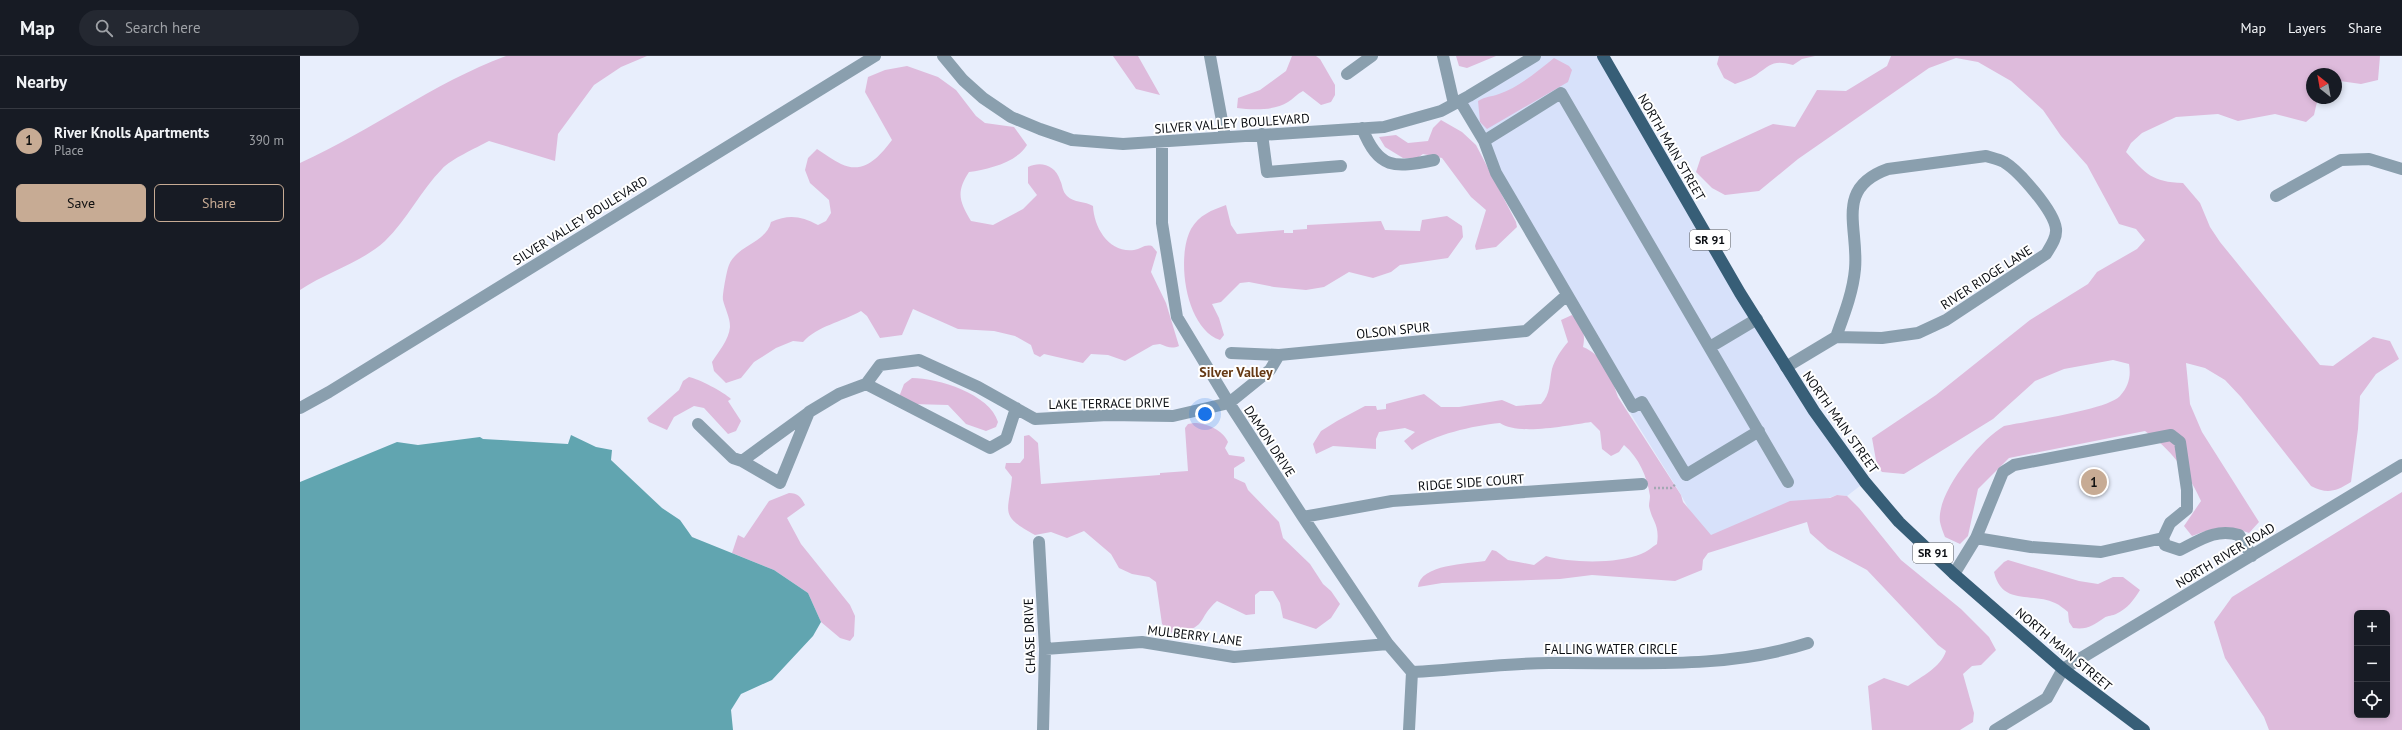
<!DOCTYPE html>
<meta charset="utf-8">
<style>
:root{--surface:#171b24;--page:#242831;--text:#f1f3f6;--muted:#9ea1a6;--line:#363941;--accent:#c7ab94}
body{margin:0;font-family:"PT Sans",sans-serif;background:var(--page);color:var(--text)}
.controls{position:absolute;right:12px;bottom:12px;display:grid;overflow:hidden;border-radius:6px;box-shadow:0 2px 6px #0003}
.controls button{width:36px;height:36px;display:grid;place-items:center;padding:0;border:0;border-bottom:1px solid var(--line);background:var(--surface);color:var(--text);font:20px sans-serif}
.compass{position:absolute;left:2006px;top:12px;width:36px;height:36px;border-radius:50%;background:var(--surface);box-shadow:0 2px 6px #0003;rotate:329deg}
.you{position:absolute;left:905px;top:358px;width:14px;height:14px;margin:-10px;border:3px solid #fff;border-radius:50%;background:#1a73e8;box-shadow:0 0 0 6px #1a73e833}
.badge{display:grid;place-items:center;width:26px;height:26px;border-radius:50%;background:var(--accent);color:#111;font-size:13px;font-weight:700}
.pin{position:absolute;translate:-50% -50%;border:2px solid #fff;box-shadow:0 1px 4px #0006}
.list{margin:0;padding:0;list-style:none}
h2{display:flex;justify-content:space-between;align-items:center;height:52px;margin:0;padding:0 16px;font-size:17px}
h2 small{font-size:13px;font-weight:400;color:var(--muted)}
.list li{display:grid;grid-template-columns:26px 1fr auto;gap:12px;align-items:center;box-sizing:border-box;height:64px;padding:0 16px;border-top:1px solid var(--line)}
.list b{display:block;font-size:15px;white-space:nowrap}
.list p{margin:0;font-size:13px;white-space:nowrap;color:var(--muted)}
.list em{font-size:13px;font-style:normal;color:var(--muted)}
.actions{display:flex;gap:8px;padding:12px 16px}
.actions a{flex:1;padding:9px 0;border:1px solid var(--accent);border-radius:6px;text-align:center;font-size:14px;color:var(--accent)}
.actions .main{background:var(--accent);color:#111}
.icon{flex:none;width:22px;height:22px;fill:none;stroke:currentColor;stroke-width:2;stroke-linecap:round;stroke-linejoin:round}
.map{position:relative;flex:none;width:2102px;height:674px;overflow:hidden}
header{display:flex;align-items:center;gap:24px;box-sizing:border-box;height:56px;padding:0 20px;background:var(--surface);border-bottom:1px solid var(--line)}
header strong{font-size:19px}
nav{display:flex;gap:22px;margin-inline-start:auto;font-size:14px}
.search{width:280px;height:36px;background:var(--page);display:flex;align-items:center;gap:10px;box-sizing:border-box;padding:0 14px;border-radius:22px;color:var(--muted);font-size:15px}
main{display:flex}
aside{flex:1;background:var(--surface)}
.map>svg:first-child{display:block}
.built{fill:#d7e1fa}
.green{fill:#debbdc;fill-rule:evenodd}
.water{fill:#61a5b0}
.lines{fill:none;stroke-linecap:round;stroke-linejoin:round}
.path{stroke:#a3a8b3;stroke-width:2.5;stroke-dasharray:2 2;stroke-linecap:butt}
.minor{stroke:#8a9fae;stroke-width:12}
.major{stroke:#375e77;stroke-width:12}
.labels{text-anchor:middle;stroke-width:4;stroke-linejoin:round;paint-order:stroke}
.shield{fill:#fff;stroke:#545659;stroke-width:1}
.shield-label{font-size:12px;font-weight:bold;fill:#0a0d12}
.street-label{font-size:13px;fill:#0a0d12;stroke:#fff}
.neighbourhood-label{font-size:14px;font-weight:bold;fill:#653914;stroke:#fff}
</style>
<header>
<strong>Map</strong>
<div class="search"><svg class="icon" aria-label="search" viewBox="0 0 24 24"><circle cx="10" cy="10" r="6"/><path d="M15 15l6 6"/></svg>Search here</div>
<nav><a>Map</a><a>Layers</a><a>Share</a></nav>
</header>
<main>
<aside>
<h2>Nearby<small></small></h2>
<ul class="list">
<li><span class="badge">1</span><div><b>River Knolls Apartments</b><p>Place</p></div><em>390 m</em></li>
</ul>
<div class="actions"><a class="main">Save</a><a>Share</a></div>
</aside>
<div class="map">
<svg width="2102" height="674" viewBox="0 0 2102 674">
<rect width="100%" height="100%" fill="#e8eefc"/>
<path class="built" d="M 1235,0 L 1303,0 L 1440,237 L 1565,426 L 1547,440 L 1537,439 L 1406,485 L 1380,437 L 1324,347 L 1160,45 Z"/>
<path class="green" d="M 206,0 L 347,0 L 321,11 L 294,29 L 258,78 L 255,105 L 189,85 C 176,92 151,103 142,113 C 121,134 107,164 85,185 C 61,207 27,216 0,234 L 0,107 C 71,75 133,27 206,0 Z
M 813,0 L 838,0 L 860,39 L 836,33 Z
M 992,0 L 1016,0 L 1020,3 L 1035,29 L 1035,39 L 1031,46 L 1021,49 L 1003,35 C 997,38 993,43 988,46 C 974,55 952,54 937,52 L 938,42 L 960,34 L 986,15 Z
M 1156,0 L 1196,0 L 1167,12 L 1159,10 Z
M 1419,0 L 1515,0 L 1502,3 L 1493,9 C 1473,4 1472,8 1456,19 C 1450,23 1442,25 1435,28 L 1424,22 L 1417,8 Z
M 1591,0 L 2080,0 L 2078,24 L 2061,28 L 2040,25 L 2036,29 L 2036,18 L 2012,18 L 2012,42 L 2022,42 L 2017,46 L 2014,59 L 2006,66 L 1975,58 L 1938,65 L 1918,58 L 1876,61 L 1842,77 L 1831,87 L 1826,96 C 1846,118 1852,126 1883,127 L 1900,147 L 1910,171 L 1920,186 L 2020,309 L 2033,310 L 2073,281 L 2090,285 L 2099,303 L 2076,318 L 2060,340 L 2058,373 L 2051,426 C 2035,436 2027,438 2011,430 L 1941,341 L 1925,324 L 1905,312 L 1886,307 L 1890,348 L 1902,376 L 1959,466 L 1949,477 C 1926,469 1915,471 1892,480 L 1884,470 L 1901,445 C 1888,416 1871,393 1845,375 L 1709,402 L 1678,433 L 1668,480 L 1660,488 L 1645,481 C 1643,476 1641,471 1640,466 C 1636,437 1680,384 1704,370 C 1727,365 1807,354 1820,340 C 1829,330 1831,320 1829,308 L 1813,304 L 1764,313 L 1735,325 L 1693,363 L 1604,418 L 1582,416 L 1577,410 L 1572,382 L 1636,339 L 1730,264 L 1788,228 L 1797,216 L 1837,193 L 1845,184 L 1836,173 L 1819,168 L 1787,109 L 1761,80 L 1743,54 L 1711,25 L 1678,6 L 1656,2 L 1629,12 L 1498,103 L 1459,135 L 1425,139 L 1412,132 L 1396,116 L 1401,101 L 1466,71 L 1473,68 L 1495,71 L 1517,34 L 1546,35 L 1587,10 Z
M 1254,2 L 1269,10 L 1272,14 L 1268,26 L 1187,73 L 1180,66 L 1178,45 C 1186,40 1191,41 1199,38 C 1219,31 1238,15 1254,2 Z
M 607,10 L 638,21 L 656,34 L 676,60 L 685,67 L 714,71 L 727,89 C 716,107 688,113 669,116 C 656,136 659,145 671,165 L 693,169 L 723,153 L 737,139 L 728,127 L 728,111 C 741,105 755,109 760,124 C 763,130 762,135 767,140 C 774,147 785,145 793,150 C 794,172 809,197 834,194 C 841,193 844,188 852,190 L 857,196 L 851,216 L 866,247 L 879,290 C 872,293 867,291 860,288 L 853,289 L 825,305 L 808,299 L 791,298 L 783,307 L 744,298 L 740,301 L 734,298 L 731,289 L 715,280 L 694,275 L 658,273 L 613,253 L 602,279 L 580,282 L 567,260 L 561,255 C 542,266 517,270 503,286 L 493,285 L 476,292 L 454,306 L 441,322 L 426,327 L 414,315 L 412,306 C 418,296 429,284 430,271 C 430,261 425,253 423,244 C 422,240 427,213 429,209 C 437,189 466,187 471,166 C 489,158 501,160 518,169 L 526,165 L 531,157 L 529,144 L 510,127 L 505,114 L 508,102 L 517,93 C 525,98 533,104 541,108 C 564,119 579,101 592,84 L 565,36 L 568,21 L 585,14 Z
M 1141,64 L 1162,76 L 1176,89 L 1216,166 L 1217,171 L 1196,191 L 1176,194 L 1175,190 L 1186,154 L 1171,141 L 1142,102 L 1123,98 L 1116,103 L 1103,102 L 1085,91 L 1079,81 L 1096,79 L 1108,87 L 1128,85 L 1133,72 Z
M 926,149 L 931,169 L 937,178 L 984,174 L 984,177 L 993,177 L 993,174 L 1007,173 L 1007,169 L 1081,165 L 1085,174 L 1120,175 L 1122,164 L 1147,160 L 1162,170 L 1163,181 L 1148,202 L 1100,209 L 1091,216 L 1073,222 L 1049,216 L 1024,231 L 1006,234 L 974,231 L 949,226 L 940,227 L 921,246 L 912,248 L 919,262 L 924,279 L 920,284 C 885,272 876,201 891,173 C 899,159 912,154 926,149 Z
M 1272,259 C 1282,270 1286,276 1283,291 C 1302,298 1312,322 1318,341 L 1381,439 L 1383,446 L 1411,479 L 1490,445 L 1530,442 L 1537,439 L 1547,440 L 1559,452 L 1601,504 L 1661,553 L 1689,581 L 1696,594 L 1681,609 L 1672,610 L 1663,618 L 1674,657 L 1673,666 L 1660,674 L 1572,674 L 1568,630 L 1584,622 L 1608,630 C 1621,621 1641,611 1646,595 L 1638,589 L 1567,514 L 1528,493 L 1510,477 L 1507,466 L 1408,497 L 1403,504 L 1402,514 L 1375,525 L 1292,519 L 1260,523 L 1142,527 L 1118,531 C 1120,508 1168,508 1185,505 L 1192,494 L 1196,495 L 1208,504 L 1234,509 L 1246,500 C 1270,507 1318,508 1341,498 C 1347,496 1352,491 1357,488 C 1360,468 1352,466 1349,450 C 1349,447 1350,443 1350,440 C 1347,420 1339,402 1324,389 L 1319,396 L 1311,400 L 1302,393 L 1300,375 L 1291,366 C 1269,369 1219,380 1200,367 C 1172,370 1135,378 1112,394 L 1104,385 L 1115,376 L 1105,372 L 1079,376 L 1076,383 L 1076,393 L 1033,390 L 1016,398 L 1013,388 L 1021,375 L 1037,365 L 1065,350 L 1076,350 L 1077,354 L 1086,353 L 1086,348 L 1124,338 L 1141,351 L 1159,351 L 1202,344 L 1216,350 L 1241,348 C 1251,338 1249,327 1252,313 C 1255,303 1261,294 1268,286 L 1261,264 Z
M 389,321 C 399,323 424,336 431,343 L 428,345 L 441,365 L 436,375 L 428,378 L 404,352 L 394,350 L 374,361 L 367,374 L 349,366 L 347,362 L 379,334 L 383,325 Z
M 612,322 C 638,322 690,338 698,366 L 696,371 L 686,375 L 666,368 L 648,349 L 612,348 L 599,341 L 604,328 Z
M 894,367 C 906,367 923,374 928,386 L 925,392 L 929,399 L 944,401 L 945,405 L 934,412 L 934,422 L 945,427 L 948,434 L 979,466 L 983,482 L 1010,508 L 1023,528 L 1031,535 L 1040,548 L 1031,562 L 1016,573 L 983,562 L 980,547 L 973,535 L 960,535 L 955,539 L 955,558 L 946,559 L 917,545 C 896,563 909,573 872,577 L 862,568 L 856,526 L 849,521 L 832,518 L 819,512 L 811,498 L 784,475 L 767,482 L 751,476 L 735,479 C 698,459 709,457 712,421 L 705,412 L 706,407 L 720,407 L 724,402 L 724,380 L 729,379 L 738,387 L 741,428 L 860,419 L 860,417 L 888,415 L 885,372 L 888,368 Z
M 2102,436 L 2102,674 L 1969,674 L 1964,661 L 1925,602 L 1914,566 L 1932,541 ZM 2057,557 L 2087,557 L 2087,659 L 2057,659 Z
M 489,437 C 498,437 501,441 505,449 L 487,462 L 501,488 L 550,549 L 555,560 L 554,580 L 550,585 L 540,582 L 521,566 L 508,537 L 474,514 L 432,497 L 438,479 L 444,482 L 469,445 Z
M 1708,504 L 1779,525 L 1798,528 L 1813,521 L 1823,521 L 1840,534 C 1833,545 1828,552 1816,558 C 1813,560 1808,559 1804,562 C 1793,569 1788,574 1773,572 L 1769,566 L 1768,556 C 1764,553 1760,549 1755,547 C 1731,536 1702,550 1694,516 L 1704,506 Z"/>
<path class="water" d="M 271,379 L 296,391 L 312,394 L 311,404 L 362,452 L 380,464 L 392,481 L 474,514 L 508,537 L 521,566 L 513,580 L 472,624 L 441,638 L 431,654 L 433,674 L 0,674 L 0,426 L 97,386 L 118,389 L 180,381 L 183,383 L 268,388 Z"/>
<g class="lines">
<path class="path" d="M 1354,432 L 1371,432 L 1376,428"/>
<path class="minor" d="M 643,0 L 663,24 L 683,42 L 711,61 L 740,73 L 772,84 L 823,88 L 1084,71 L 1141,55 L 1169,40 L 1235,0
M 910,0 L 925,81
M 1143,0 L 1154,48
M 1047,18 L 1072,0
M 1160,45 L 1184,85 L 1261,37 L 1488,426
M 1062,72 C 1079,114 1094,112 1134,104
M 962,78 L 967,116 L 1041,110
M 1184,85 L 1196,117 L 1333,351 L 1342,346 L 1386,419 L 1459,375
M 862,87 L 862,167 L 877,261 L 929,347 L 1003,461 L 1088,588 L 1112,616 L 1109,674
M 1686,100 C 1692,102 1698,103 1704,106 C 1719,115 1754,155 1756,173 C 1757,182 1751,190 1746,198 L 1646,264 L 1618,277 L 1582,282 L 1536,281 C 1544,259 1553,236 1555,213 C 1559,172 1534,132 1588,113 Z
M 1976,140 L 2041,104 L 2069,103 L 2102,113
M 1410,291 L 1457,263
M 931,297 L 979,299
M 1486,311 L 1536,281
M 566,328 L 580,309 L 619,304 L 678,331 L 735,363 L 808,359 L 873,360 L 929,347 L 970,314 L 979,299 L 1226,275 L 1267,239
M 0,352 L 29,336 L 575,0
M 398,368 L 433,402 L 442,405 L 480,427 L 509,356 L 539,338 L 566,328 L 690,392 L 706,383 L 716,352
M 442,405 L 508,357
M 1003,461 L 1092,445 L 1342,428
M 1676,482 L 1731,491 L 1801,496 L 1863,482
M 739,486 L 745,593 L 743,674
M 1654,518 L 1676,482 L 1703,416 L 1714,409 L 1871,379 L 1880,386 L 1887,434 L 1887,453 L 1870,467 L 1863,482 L 1865,489 L 1880,494 C 1900,484 1916,472 1939,479 L 1952,500
M 745,593 L 842,586 L 934,601 L 1088,588
M 1112,616 C 1158,614 1203,607 1249,607 C 1335,606 1425,614 1508,587
M 1695,674 L 1747,642 L 1763,613 L 2102,409"/>
<path class="major" d="M 1303,0 L 1440,237 L 1514,355 L 1565,426 L 1599,466 L 1654,518 L 1763,613 L 1844,674"/>
</g>
<g class="labels">
<g class="shield">
<rect x="1390" y="174" width="40" height="20" rx="3"/>
<rect x="1613" y="487" width="40" height="20" rx="3"/>
</g>
<g class="shield-label">
<text x="1410" y="188">SR 91</text>
<text x="1633" y="501">SR 91</text>
</g>
<g class="street-label">
<text transform="translate(932 67) rotate(-4)" y="5">SILVER VALLEY BOULEVARD</text>
<text transform="translate(1372 91) rotate(60)" y="5">NORTH MAIN STREET</text>
<text transform="translate(280 164) rotate(-32)" y="5">SILVER VALLEY BOULEVARD</text>
<text transform="translate(1686 221) rotate(-33)" y="5">RIVER RIDGE LANE</text>
<text transform="translate(1093 274) rotate(-6)" y="5">OLSON SPUR</text>
<text transform="translate(809 347) rotate(-1)" y="5">LAKE TERRACE DRIVE</text>
<text transform="translate(1541 366) rotate(55)" y="5">NORTH MAIN STREET</text>
<text transform="translate(970 385) rotate(57)" y="5">DAMON DRIVE</text>
<text transform="translate(1171 426) rotate(-4)" y="5">RIDGE SIDE COURT</text>
<text transform="translate(1925 499) rotate(-31)" y="5">NORTH RIVER ROAD</text>
<text transform="translate(895 579) rotate(7)" y="5">MULBERRY LANE</text>
<text transform="translate(729 580) rotate(-92)" y="5">CHASE DRIVE</text>
<text x="1311" y="598">FALLING WATER CIRCLE</text>
<text transform="translate(1764 593) rotate(40)" y="5">NORTH MAIN STREET</text>
</g>
<g class="neighbourhood-label">
<text x="936" y="321">Silver Valley</text>
</g>
</g>
</svg>
<div class="controls">
<button>+</button>
<button>−</button>
<button><svg class="icon" aria-label="locate" viewBox="0 0 24 24"><circle cx="12" cy="12" r="6"/><path d="M12 2v4M12 18v4M2 12h4M18 12h4"/></svg></button>
</div>
<svg class="compass" viewBox="-18 -18 36 36"><path d="M0-13l5 13h-10z" fill="#e53935"/><path d="M0 13l5-13h-10z" fill="#9ea1a6"/></svg>
<div class="you"></div>
<div class="pin badge" style="left:1794px;top:426px">1</div>
</div>
</main>
